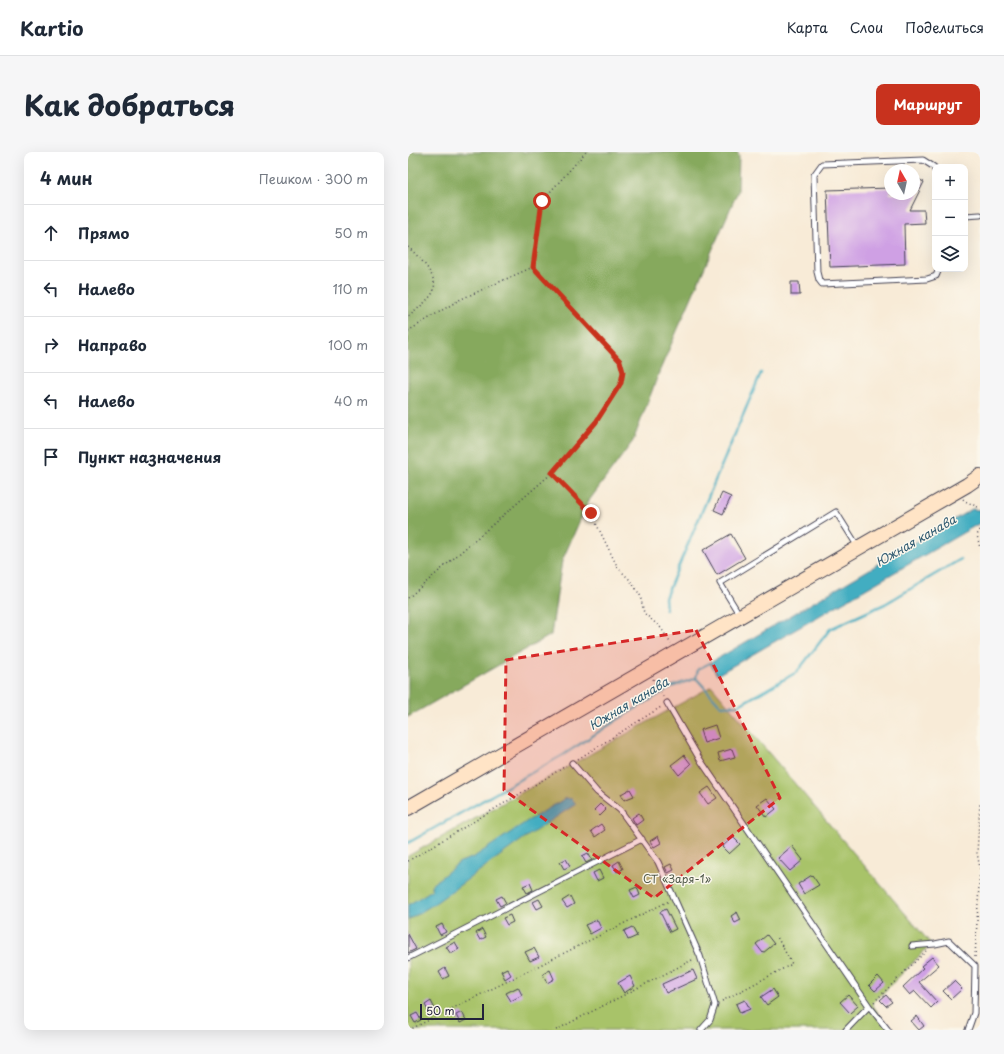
<!DOCTYPE html>
<html lang="ru">
<meta charset="utf-8">
<style>
:root{--surface:#fff;--page:#f6f6f7;--text:#1f2937;--muted:#747a83;--line:#e0e1e3;--accent:#c8321e}
body{margin:0;font-family:"Playpen Sans",sans-serif;background:var(--page);color:var(--text)}
.controls{position:absolute;right:12px;top:12px;display:grid;overflow:hidden;border-radius:8px;box-shadow:0 4px 16px #0002}
.controls button{width:36px;height:36px;display:grid;place-items:center;padding:0;border:0;border-bottom:1px solid var(--line);background:var(--surface);color:var(--text);font:20px sans-serif}
.compass{position:absolute;left:476px;top:12px;width:36px;height:36px;border-radius:50%;background:var(--surface);box-shadow:0 4px 16px #0002;rotate:351deg}
.scale{position:absolute;left:12px;bottom:10px;width:64px;box-sizing:border-box;padding-left:4px;border:2px solid #22223b;border-top:0;font-size:11px;line-height:14px;white-space:nowrap;color:#22223b;-webkit-text-stroke:3px #fbf7ec;paint-order:stroke}
.stop{position:absolute;width:12px;height:12px;margin:-9px;border:3px solid #c8321e;border-radius:50%;background:#fff}
.stop.end{background:#c8321e;border-color:#fff;box-shadow:0 1px 4px #0008}
.list{margin:0;padding:0;list-style:none}
h2{display:flex;justify-content:space-between;align-items:center;height:52px;margin:0;padding:0 16px;font-size:17px}
h2 small{font-size:13px;font-weight:400;color:var(--muted)}
.list li{display:grid;grid-template-columns:26px 1fr auto;gap:12px;align-items:center;box-sizing:border-box;height:56px;padding:0 16px;border-top:1px solid var(--line)}
.list b{display:block;font-size:15px;white-space:nowrap}
.list em{font-size:13px;font-style:normal;color:var(--muted)}
.icon{flex:none;width:22px;height:22px;fill:none;stroke:currentColor;stroke-width:2;stroke-linecap:round;stroke-linejoin:round}
.map{position:relative;flex:none;width:572px;height:878px;overflow:hidden;border-radius:8px}
header{display:flex;align-items:center;gap:24px;box-sizing:border-box;height:56px;padding:0 20px;background:var(--surface);border-bottom:1px solid var(--line)}
header strong{font-size:19px}
nav{display:flex;gap:22px;margin-inline-start:auto;font-size:14px}
.intro{display:flex;align-items:center;justify-content:space-between;box-sizing:border-box;height:96px;padding:0 24px}
h1{margin:0;font-size:28px}
.button{padding:10px 18px;border-radius:8px;background:var(--accent);color:#fff;font-size:14px;font-weight:700}
main{display:flex;gap:24px;padding:0 24px}
aside{flex:1;background:var(--surface);border-radius:8px;box-shadow:0 4px 16px #0002}
.map>svg:first-child{display:block}
.green{fill:#a8c369;stroke:#657252}
.forest{fill:#86a95d;stroke:#54664c}
.water{fill:#42adc1;stroke:#32687e}
.lines{fill:none;stroke-linecap:round;stroke-linejoin:round}
.stream{stroke:#42adc1;stroke-width:2.5}
.building{fill:#cfa0e4}
.lane-casing{stroke:#424052;stroke-width:7}
.secondary-casing{stroke:#424052;stroke-width:16}
.path{stroke:#424052;stroke-width:1.5;stroke-dasharray:1 3;stroke-linecap:butt}
.lane{stroke:#fff;stroke-width:5}
.secondary{stroke:#ffe4c6;stroke-width:14}
.route{stroke:#c8321e;stroke-width:5}
.marked{fill:#d62828;fill-opacity:0.2;stroke:#d62828;stroke-width:3;stroke-dasharray:8 5;stroke-linejoin:round}
.labels{text-anchor:middle;stroke-width:3;stroke-linejoin:round;paint-order:stroke}
.park-label{font-size:11px;fill:#515a4b;stroke:#fbf7ec}
.water-label{font-size:12px;font-style:italic;fill:#2f5a71;stroke:#fbf7ec}
</style>
<header>
<strong>Kartio</strong>
<nav><a>Карта</a><a>Слои</a><a>Поделиться</a></nav>
</header>
<div class="intro"><h1>Как добраться</h1><a class="button">Маршрут</a></div>
<main>
<aside>
<h2>4 мин<small>Пешком · 300 m</small></h2>
<ul class="list">
<li><svg class="icon" aria-label="ahead" viewBox="0 0 24 24"><path d="M12 20V5M6 11l6-6 6 6"/></svg><div><b>Прямо</b></div><em>50 m</em></li>
<li><svg class="icon" aria-label="left" viewBox="0 0 24 24"><path d="M17 20v-9H6M10 6l-5 5 5 5"/></svg><div><b>Налево</b></div><em>110 m</em></li>
<li><svg class="icon" aria-label="right" viewBox="0 0 24 24"><path d="M7 20v-9h11M14 6l5 5-5 5"/></svg><div><b>Направо</b></div><em>100 m</em></li>
<li><svg class="icon" aria-label="left" viewBox="0 0 24 24"><path d="M17 20v-9H6M10 6l-5 5 5 5"/></svg><div><b>Налево</b></div><em>40 m</em></li>
<li><svg class="icon" aria-label="arrive" viewBox="0 0 24 24"><path d="M6 21V4h12l-3 4 3 4H6"/></svg><div><b>Пункт назначения</b></div></li>
</ul>
</aside>
<div class="map">
<svg width="572" height="878" viewBox="0 0 572 878">
<rect width="100%" height="100%" fill="#fbf7ec"/>
<filter id="ink" filterUnits="userSpaceOnUse"><feTurbulence type="fractalNoise" baseFrequency=".025" numOctaves="2"/><feDisplacementMap in="SourceGraphic" scale="8" xChannelSelector="R" yChannelSelector="G"/><feConvolveMatrix kernelMatrix="1 2 1 2 8 2 1 2 1" color-interpolation-filters="sRGB"/></filter>
<filter id="wash" filterUnits="userSpaceOnUse"><feTurbulence type="fractalNoise" baseFrequency=".012" numOctaves="4" result="noise"/><feDisplacementMap in="SourceGraphic" scale="16" xChannelSelector="R" yChannelSelector="G"/><feGaussianBlur stdDeviation="0.9" result="paint"/><feColorMatrix in="noise" values="0 0 0 0 0 0 0 0 0 0 0 0 0 0 0 0 0 1.4 0 .05"/><feComposite in="paint" operator="in"/></filter>
<g filter="url(#wash)">
<rect width="100%" height="100%" fill="#f8ebd7"/>
<path class="green" d="M 304,534 L 523,792 L 464,852 L 482,878 L 0,878 L 0,704 Z"/>
<path class="forest" d="M 0,0 L 329,0 L 331,3 L 330,39 L 252,218 L 225,289 L 180,350 L 154,409 L 143,483 L 0,565 Z"/>
<path class="water" d="M 564,357 L 572,358 L 572,371 L 309,523 L 302,511 Z
M 158,646 L 164,647 L 168,652 L 115,687 L 26,752 L 0,768 L 0,753 L 24,738 L 23,733 L 52,710 L 66,705 L 118,670 Z"/>
<g class="lines">
<path class="stream" d="M 258,458 L 257,446 L 353,221
M 288,526 L 313,554 L 331,553 L 389,520 L 422,477 L 477,452 L 553,407
M 0,691 L 155,603 L 209,568 L 263,535 L 288,526 L 290,517 L 302,511 L 304,511"/>
</g>
<g id="blocks">
<path class="building" d="M 506,25 L 516,30 L 502,58 L 516,58 L 517,71 L 496,72 L 497,112 L 422,115 L 419,38 L 482,36 L 482,42 L 506,42 Z
M 383,130 L 391,130 L 392,143 L 383,143 Z
M 314,341 L 323,345 L 315,362 L 306,358 Z
M 323,382 L 337,406 L 309,423 L 295,398 Z
M 307,573 L 311,586 L 296,591 L 292,578 Z
M 324,597 L 327,605 L 312,609 L 310,601 Z
M 276,603 L 283,612 L 271,623 L 263,613 Z
M 301,635 L 309,646 L 300,652 L 292,641 Z
M 222,637 L 226,644 L 216,648 L 213,642 Z
M 359,646 L 368,657 L 358,665 L 349,653 Z
M 192,652 L 198,658 L 192,664 L 186,658 Z
M 231,661 L 235,668 L 228,673 L 224,666 Z
M 193,672 L 197,678 L 187,685 L 183,679 Z
M 250,684 L 253,691 L 246,695 L 242,689 Z
M 325,685 L 332,692 L 321,702 L 314,695 Z
M 384,694 L 395,708 L 382,719 L 370,706 Z
M 180,701 L 184,708 L 178,711 L 174,704 Z
M 158,707 L 162,714 L 156,717 L 152,710 Z
M 211,709 L 215,717 L 209,720 L 205,713 Z
M 263,712 L 266,718 L 260,721 L 257,715 Z
M 191,718 L 195,726 L 189,729 L 185,721 Z
M 404,723 L 411,733 L 396,742 L 390,732 Z
M 122,731 L 125,738 L 119,741 L 115,734 Z
M 229,735 L 232,743 L 226,746 L 222,738 Z
M 94,744 L 98,751 L 92,754 L 88,747 Z
M 162,744 L 166,752 L 159,756 L 154,749 Z
M 131,747 L 135,754 L 129,757 L 125,750 Z
M 258,757 L 268,777 L 262,780 L 252,760 Z
M 329,760 L 333,768 L 327,771 L 323,764 Z
M 102,763 L 105,770 L 99,773 L 95,766 Z
M 189,768 L 193,776 L 182,782 L 177,773 Z
M 34,772 L 38,780 L 32,783 L 28,775 Z
M 224,775 L 229,784 L 220,788 L 216,779 Z
M 74,777 L 78,785 L 72,788 L 68,781 Z
M 0,782 L 8,797 L 0,801 Z
M 359,783 L 366,792 L 355,801 L 348,792 Z
M 47,790 L 51,797 L 43,802 L 38,795 Z
M 126,796 L 131,805 L 122,809 L 117,800 Z
M 524,805 L 531,813 L 511,830 L 529,850 L 523,856 L 507,839 L 502,843 L 495,835 L 515,816 L 513,814 Z
M 37,816 L 41,824 L 35,827 L 31,820 Z
M 99,816 L 103,823 L 97,827 L 93,819 Z
M 142,818 L 146,827 L 139,831 L 135,822 Z
M 285,818 L 289,827 L 258,841 L 254,832 Z
M 222,824 L 227,834 L 216,841 L 210,831 Z
M 470,824 L 476,831 L 467,839 L 461,833 Z
M 546,829 L 554,837 L 543,847 L 535,839 Z
M 110,835 L 114,843 L 103,849 L 98,841 Z
M 365,837 L 370,845 L 359,853 L 353,845 Z
M 440,843 L 450,854 L 442,861 L 432,850 Z
M 478,843 L 484,850 L 478,854 L 472,848 Z
M 337,848 L 342,857 L 332,861 L 328,852 Z
M 23,849 L 27,857 L 21,860 L 17,853 Z
M 54,860 L 58,868 L 52,871 L 48,863 Z
M 9,861 L 13,868 L 7,871 L 3,864 Z
M 509,864 L 516,874 L 511,878 L 503,869 Z"/>
</g>
</g>
<g filter="url(#ink)">
<use href="#blocks" fill-opacity="0" stroke="#424052" stroke-width="1"/>
<g class="lines">
<defs>
<path id="lane" d="M 527,19 L 526,15 L 515,8 L 414,12 L 406,23 L 409,120 L 411,128 L 414,132 L 519,127 L 528,124 L 531,117
M 557,64 L 572,63
M 331,462 L 312,431 L 428,360 L 450,395
M 259,551 L 291,606 L 461,854 L 480,878
M 164,611 L 189,640 L 212,658 L 250,710 L 292,804 L 307,853 L 302,868 L 293,878
M 504,794 L 527,792 L 541,789 L 567,814 L 566,861 L 560,878
M 0,806 L 234,687
M 438,878 L 461,854"/>
<path id="secondary" d="M 0,656 L 559,333 L 572,324"/>
</defs>
<use href="#lane" class="lane-casing"/>
<use href="#secondary" class="secondary-casing"/>
<path class="path" d="M 0,95 C 10,104 32,125 25,140 C 22,147 6,160 0,165
M 0,179 L 51,148 L 125,115 L 134,49 L 178,0
M 144,321 L 183,361 L 210,416 L 222,428 L 232,443 L 236,461 L 253,476 L 263,492
M 555,347 L 557,349 L 572,356
M 572,378 L 569,383 L 572,396
M 0,446 L 144,321 L 188,270 L 213,231 L 215,220 L 212,209 L 125,115
M 245,527 L 255,545
M 170,607 L 253,555
M 0,709 L 158,614
M 567,805 L 572,716 L 569,701 L 572,650
M 314,849 L 384,812 L 369,785
M 466,850 L 518,799
M 1,878 L 261,749
M 148,878 L 286,807"/>
<use href="#lane" class="lane"/>
<use href="#secondary" class="secondary"/>
</g>
</g>
<g class="lines" filter="url(#ink)">
<path class="route" d="M 134,49 L 125,115 L 212,209 L 215,220 L 213,231 L 188,270 L 144,321 L 183,361"/>
</g>
<path class="marked" d="M 288,478 L 372,646 L 246,746 L 96,638 L 98,508 Z"/>
<g class="labels">
<g class="park-label">
<text x="269" y="731">СТ «Заря-1»</text>
</g>
<g class="water-label">
<text transform="translate(508 389) rotate(-30)" y="4">Южная канава</text>
<text transform="translate(221 552) rotate(-31)" y="4">Южная канава</text>
</g>
</g>
</svg>
<div class="controls">
<button>+</button>
<button>−</button>
<button><svg class="icon" aria-label="layers" viewBox="0 0 24 24"><path d="M12 4l9 5-9 5-9-5zM3 14l9 5 9-5"/></svg></button>
</div>
<svg class="compass" viewBox="-18 -18 36 36"><path d="M0-13l5 13h-10z" fill="#e53935"/><path d="M0 13l5-13h-10z" fill="#747a83"/></svg>
<div class="scale">50 m</div>
<div class="stop" style="left:134px;top:49px"></div>
<div class="stop end" style="left:183px;top:361px"></div>
</div>
</main>
